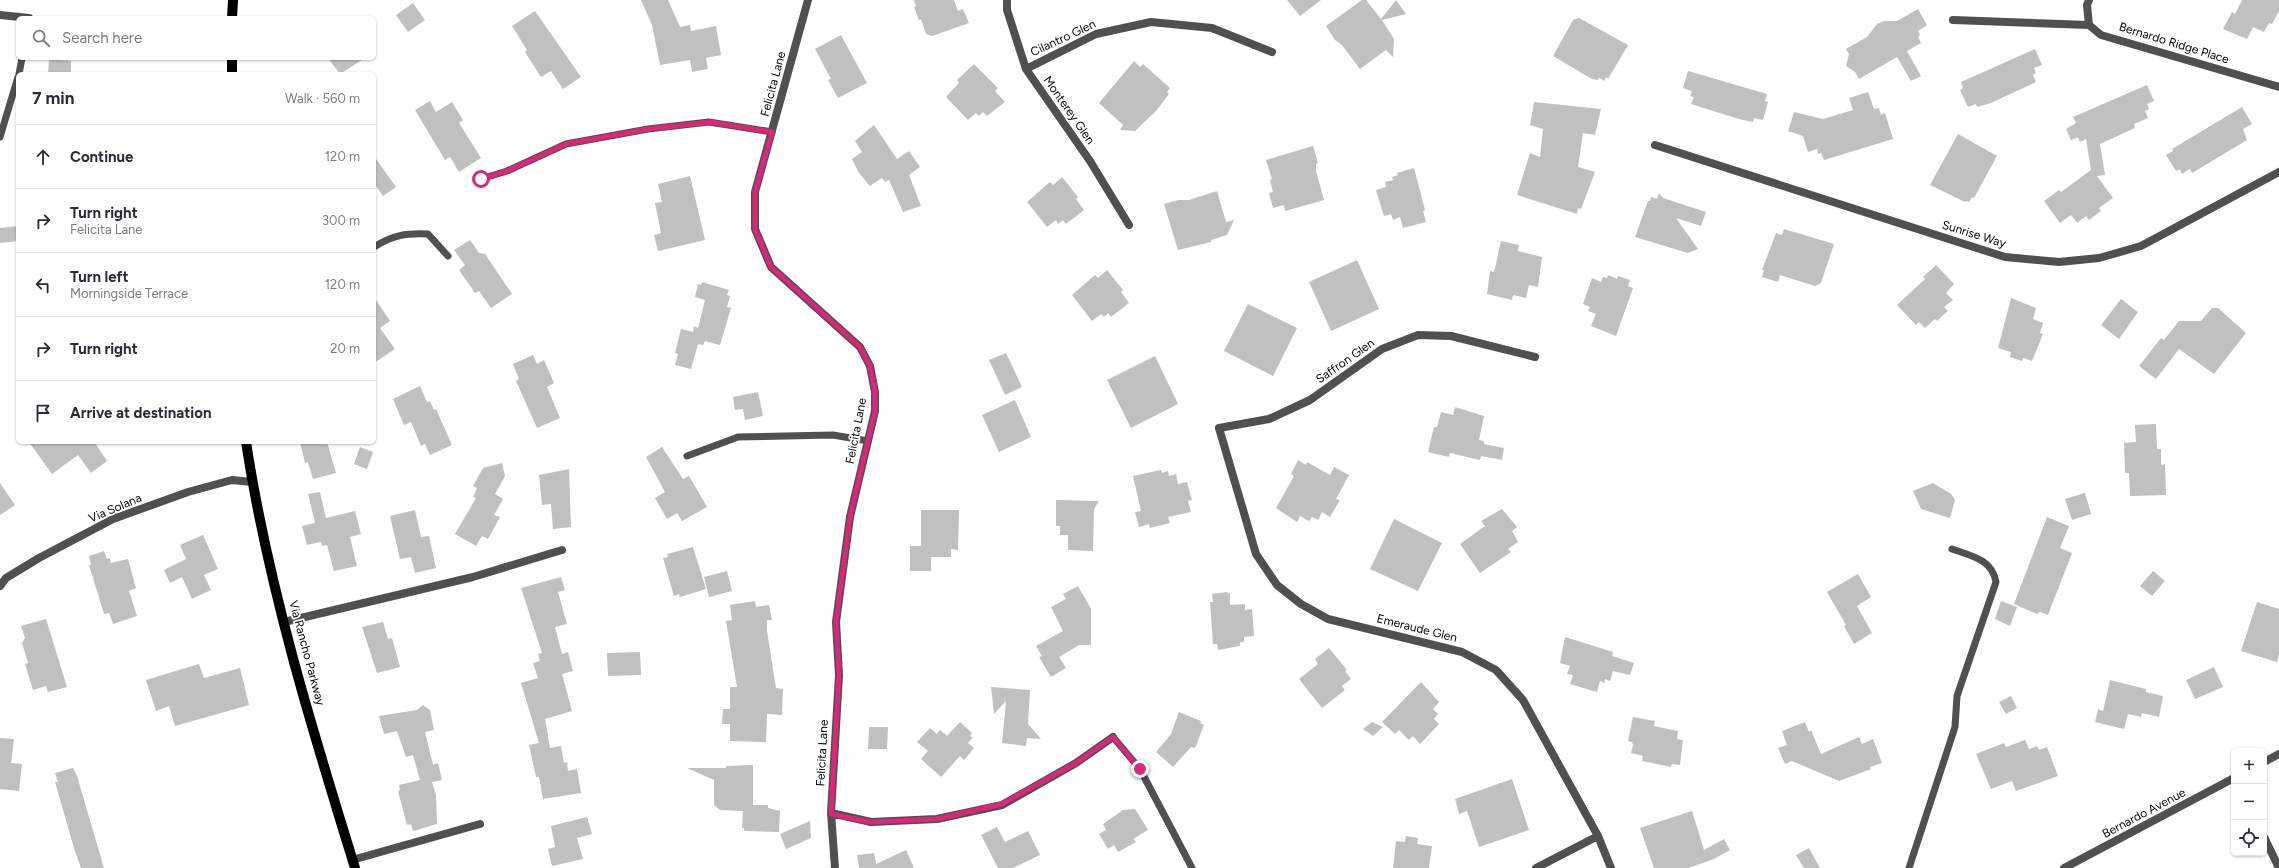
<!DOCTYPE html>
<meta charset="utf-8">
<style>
:root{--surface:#fff;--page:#f2f2f3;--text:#2b2b33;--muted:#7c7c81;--line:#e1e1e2}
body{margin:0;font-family:Figtree,sans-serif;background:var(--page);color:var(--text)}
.controls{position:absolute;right:12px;bottom:12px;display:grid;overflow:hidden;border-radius:6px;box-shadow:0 1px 3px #0004}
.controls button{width:36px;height:36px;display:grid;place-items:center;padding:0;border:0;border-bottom:1px solid var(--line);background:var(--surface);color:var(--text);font:20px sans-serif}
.stop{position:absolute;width:12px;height:12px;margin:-9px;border:3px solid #db2777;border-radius:50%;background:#fff}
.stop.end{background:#db2777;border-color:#fff;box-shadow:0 1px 4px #0008}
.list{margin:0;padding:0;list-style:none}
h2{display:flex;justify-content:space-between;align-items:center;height:52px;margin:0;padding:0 16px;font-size:17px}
h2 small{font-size:13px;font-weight:400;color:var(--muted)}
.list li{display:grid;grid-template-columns:26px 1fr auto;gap:12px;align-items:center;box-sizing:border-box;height:64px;padding:0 16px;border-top:1px solid var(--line)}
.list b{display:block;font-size:15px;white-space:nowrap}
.list p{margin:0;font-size:13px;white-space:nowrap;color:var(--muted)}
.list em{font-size:13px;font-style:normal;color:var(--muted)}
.icon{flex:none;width:22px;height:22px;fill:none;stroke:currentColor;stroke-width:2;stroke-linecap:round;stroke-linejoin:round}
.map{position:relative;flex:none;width:2279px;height:868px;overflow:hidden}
.search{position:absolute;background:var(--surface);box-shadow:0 1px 3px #0004;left:16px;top:16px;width:360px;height:44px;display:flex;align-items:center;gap:10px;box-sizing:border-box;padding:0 14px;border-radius:6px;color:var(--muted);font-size:15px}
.panel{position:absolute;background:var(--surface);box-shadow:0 1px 3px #0004;left:16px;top:72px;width:360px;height:372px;border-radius:6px}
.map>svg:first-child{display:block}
.building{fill:#c0c0c0}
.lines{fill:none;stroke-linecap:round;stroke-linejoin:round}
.service{stroke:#505050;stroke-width:7}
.minor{stroke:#505050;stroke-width:8}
.tertiary{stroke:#505050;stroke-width:8}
.primary{stroke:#000;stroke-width:10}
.route{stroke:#db2777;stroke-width:5}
.labels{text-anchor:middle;stroke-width:3.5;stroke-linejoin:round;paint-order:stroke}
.street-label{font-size:12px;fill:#000;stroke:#fff}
</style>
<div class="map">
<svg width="2279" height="868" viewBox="0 0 2279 868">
<rect width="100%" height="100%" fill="#fff"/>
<path class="building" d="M 641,0 L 668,0 L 680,27 L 690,25 L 691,31 L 716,26 L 721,55 L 706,58 L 708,69 L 692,72 L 690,60 L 660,65 L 652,25 Z
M 914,0 L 954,0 L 958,11 L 963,9 L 969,23 L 932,36 L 926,34 L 921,19 L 919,20 L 914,7 L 916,6 Z
M 1287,0 L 1321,0 L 1300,16 Z
M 1362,0 L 1366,0 L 1381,19 L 1396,0 L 1406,14 L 1382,20 L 1394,39 L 1393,57 L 1386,50 L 1360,69 L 1342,45 L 1335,40 L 1326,26 Z
M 2242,0 L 2279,0 L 2279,11 L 2272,24 L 2269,23 L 2264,32 L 2253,27 L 2247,39 L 2223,29 L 2232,12 L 2235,14 Z
M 413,3 L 425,20 L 408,32 L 396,15 Z
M 1918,9 L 1927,25 L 1918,31 L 1920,35 L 1918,37 L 1921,43 L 1907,51 L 1921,76 L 1911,81 L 1897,57 L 1859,79 L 1855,72 L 1846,66 L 1849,54 L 1846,49 L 1867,37 L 1877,24 L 1884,21 L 1897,21 Z
M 535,11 L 581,77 L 563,89 L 551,71 L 541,77 L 525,52 L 527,50 L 512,26 Z
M 1579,18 L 1628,45 L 1608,79 L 1606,77 L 1604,81 L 1599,78 L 1598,80 L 1592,79 L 1553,56 L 1573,20 Z
M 841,35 L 867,83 L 838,98 L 828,80 L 831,79 L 815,49 Z
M 2035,49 L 2042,65 L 2034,68 L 2036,73 L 2033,75 L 2036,82 L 1991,103 L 1977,107 L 1976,104 L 1968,107 L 1960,90 L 1963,88 L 1961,82 Z
M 328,58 L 365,58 L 340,74 Z
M 49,59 L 71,61 L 71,74 L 48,74 Z
M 1134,61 L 1140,67 L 1143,64 L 1170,88 L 1167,92 L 1169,94 L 1156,111 L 1135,131 L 1120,130 L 1123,125 L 1099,103 Z
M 974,64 L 998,88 L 995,91 L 1005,102 L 987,116 L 983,112 L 979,116 L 976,113 L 968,120 L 946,97 L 959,83 L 957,80 Z
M 1688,71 L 1767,94 L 1765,101 L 1768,102 L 1763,120 L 1754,118 L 1753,122 L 1739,119 L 1691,104 L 1694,97 L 1690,96 L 1692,91 L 1683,88 Z
M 2147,85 L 2154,101 L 2147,104 L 2149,109 L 2145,111 L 2148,118 L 2134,124 L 2135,128 L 2100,144 L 2105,175 L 2097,176 L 2113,198 L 2099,208 L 2101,211 L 2089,220 L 2086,216 L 2077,223 L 2071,215 L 2060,223 L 2044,201 L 2059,190 L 2061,192 L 2091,170 L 2086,139 L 2080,142 L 2078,137 L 2071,140 L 2066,129 L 2076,123 L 2073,117 Z
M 1868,92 L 1874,109 L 1879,108 L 1881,115 L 1885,113 L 1893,139 L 1824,160 L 1821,153 L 1818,154 L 1817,149 L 1808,152 L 1803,136 L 1788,131 L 1794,112 L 1823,119 L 1853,110 L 1849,98 Z
M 430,101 L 436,112 L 452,102 L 463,120 L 459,123 L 481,158 L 459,172 L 450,157 L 445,160 L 415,110 Z
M 1534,102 L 1601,109 L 1595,135 L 1583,133 L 1578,167 L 1595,172 L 1581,209 L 1578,208 L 1577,214 L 1517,195 L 1530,153 L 1540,157 L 1543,129 L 1530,125 Z
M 2242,107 L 2252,124 L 2243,129 L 2247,140 L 2192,173 L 2190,169 L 2182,174 L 2180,169 L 2176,171 L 2166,155 L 2173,151 L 2172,149 Z
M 874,125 L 897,159 L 909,151 L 920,167 L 909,175 L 921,206 L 903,212 L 889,180 L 885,182 L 882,178 L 870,186 L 859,173 L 852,159 L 862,152 L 855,141 Z
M 1958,134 L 1997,156 L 1974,198 L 1972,197 L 1969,202 L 1966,201 L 1965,202 L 1930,185 Z
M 1313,146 L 1318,163 L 1316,164 L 1316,171 L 1324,200 L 1285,211 L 1284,205 L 1273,208 L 1269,193 L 1273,192 L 1270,180 L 1272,179 L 1266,160 Z
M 374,156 L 396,187 L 383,196 L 374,183 Z
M 1414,168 L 1425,210 L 1423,211 L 1426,222 L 1403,228 L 1400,217 L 1393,220 L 1391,214 L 1384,216 L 1376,190 L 1386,187 L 1385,182 L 1393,180 L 1392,177 L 1398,175 L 1397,173 Z
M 690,176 L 705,240 L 658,251 L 654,235 L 661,233 L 655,203 L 662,202 L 658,184 Z
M 1062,177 L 1078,197 L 1076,199 L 1084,210 L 1066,224 L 1063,220 L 1058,224 L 1056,220 L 1047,227 L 1027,202 L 1050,182 L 1053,185 Z
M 1217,191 L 1226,222 L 1234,220 L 1227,235 L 1211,240 L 1211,242 L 1178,250 L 1164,204 L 1179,200 L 1189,200 Z
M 1659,193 L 1663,198 L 1706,212 L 1701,226 L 1676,218 L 1698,249 L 1688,253 L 1635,237 L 1648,201 L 1650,201 L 1651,197 L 1657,199 Z
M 18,226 L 18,241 L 0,243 L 0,228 Z
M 1784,229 L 1834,244 L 1821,283 L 1815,286 L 1780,275 L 1778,282 L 1762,277 L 1764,270 L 1762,270 L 1776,233 L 1782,235 Z
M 470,240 L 479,253 L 485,254 L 512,294 L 491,308 L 479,291 L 475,293 L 459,270 L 465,265 L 454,250 Z
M 1501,241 L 1519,245 L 1518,251 L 1542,257 L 1538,287 L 1529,285 L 1526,298 L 1513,295 L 1512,300 L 1487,294 L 1490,271 L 1494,272 Z
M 1357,260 L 1379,309 L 1331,331 L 1309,282 Z
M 1936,265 L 1954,284 L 1946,293 L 1953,300 L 1944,307 L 1948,311 L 1937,321 L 1935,319 L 1925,328 L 1919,322 L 1916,325 L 1897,305 L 1925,279 L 1923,277 Z
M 1107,270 L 1123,290 L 1121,292 L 1129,303 L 1111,317 L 1108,313 L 1104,317 L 1101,314 L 1092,321 L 1072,295 L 1095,275 L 1098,278 Z
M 1608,275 L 1617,279 L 1618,276 L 1630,280 L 1628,286 L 1633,288 L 1616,336 L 1591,326 L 1596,314 L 1588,311 L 1590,307 L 1583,304 L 1592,278 L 1601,282 L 1603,277 L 1607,278 Z
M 702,282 L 729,290 L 727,295 L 730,296 L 727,307 L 731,308 L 720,345 L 705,341 L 703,345 L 698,344 L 691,369 L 675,365 L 678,354 L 675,353 L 681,329 L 693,332 L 694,326 L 698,328 L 705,300 L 695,297 L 698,284 L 701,285 Z
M 374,297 L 390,321 L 380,328 L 395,349 L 374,363 Z
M 2011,298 L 2036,308 L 2033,319 L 2043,323 L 2040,333 L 2043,334 L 2032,361 L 2023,358 L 2022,361 L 2010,357 L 2011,352 L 1998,348 Z
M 2121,299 L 2138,312 L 2119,339 L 2101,325 Z
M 1248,304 L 1297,328 L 1273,376 L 1224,351 Z
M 2212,308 L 2218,308 L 2246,333 L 2214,374 L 2179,349 L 2156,379 L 2139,366 L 2161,338 L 2164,340 L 2179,321 L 2201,321 Z
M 1006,353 L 1022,387 L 1005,395 L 989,360 Z
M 533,355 L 537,364 L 544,360 L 554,383 L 547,387 L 560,418 L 537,428 L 516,381 L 519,379 L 513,364 Z
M 1155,356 L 1178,404 L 1131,428 L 1107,380 Z
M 420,386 L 427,402 L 430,401 L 434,410 L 436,409 L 452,445 L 430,455 L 425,444 L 421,446 L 411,422 L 404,425 L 393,399 Z
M 758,392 L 763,416 L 745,420 L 743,409 L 735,410 L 733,397 Z
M 1015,400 L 1031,437 L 999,452 L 982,415 Z
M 1455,407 L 1484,416 L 1479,440 L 1484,441 L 1484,444 L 1504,448 L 1502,460 L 1481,456 L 1480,460 L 1450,453 L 1449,457 L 1428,452 L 1434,427 L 1437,427 L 1441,412 L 1453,415 Z
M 2156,424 L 2157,449 L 2161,449 L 2161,465 L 2165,464 L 2166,495 L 2130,496 L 2129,473 L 2125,473 L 2124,443 L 2136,442 L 2135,425 Z
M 29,442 L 96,442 L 95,443 L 107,461 L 91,473 L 78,455 L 52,474 Z
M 300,442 L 327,442 L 336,473 L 313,479 L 308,462 L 305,463 Z
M 360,447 L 373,452 L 367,469 L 354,464 Z
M 662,447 L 683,479 L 689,476 L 707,507 L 682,521 L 677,513 L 667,519 L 655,498 L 665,492 L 646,457 Z
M 1298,460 L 1306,465 L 1307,462 L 1330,475 L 1334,467 L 1349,475 L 1336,499 L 1340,500 L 1330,517 L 1322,512 L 1318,520 L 1312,517 L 1309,521 L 1300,516 L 1297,522 L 1276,508 L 1294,476 L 1291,474 Z
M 502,463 L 505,476 L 495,494 L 503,499 L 494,515 L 500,517 L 488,539 L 482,536 L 476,546 L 455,534 L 476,498 L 473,497 L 477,488 L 473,486 L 483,468 Z
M 569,469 L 571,527 L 553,529 L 551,504 L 542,505 L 539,475 Z
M 1161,470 L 1162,473 L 1168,471 L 1169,476 L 1176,474 L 1178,484 L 1187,482 L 1192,500 L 1188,501 L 1191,512 L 1168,517 L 1170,523 L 1150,528 L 1149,524 L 1139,527 L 1135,512 L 1141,511 L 1133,476 Z
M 0,483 L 15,505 L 0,515 Z
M 1933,483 L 1951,494 L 1955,500 L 1950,518 L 1921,509 L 1913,491 Z
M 320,492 L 326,518 L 355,511 L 361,534 L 350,537 L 357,566 L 334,571 L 327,545 L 322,546 L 321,542 L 307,545 L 302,526 L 315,523 L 308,494 Z
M 2085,493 L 2091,514 L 2072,520 L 2065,499 Z
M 1056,500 L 1099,501 L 1094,509 L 1093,551 L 1068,550 L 1068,535 L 1060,535 L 1060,526 L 1056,526 Z
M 1502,509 L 1517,527 L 1512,531 L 1518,542 L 1508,549 L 1511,552 L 1480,573 L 1460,544 L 1485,526 L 1481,521 Z
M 415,510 L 421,537 L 429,536 L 436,568 L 415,573 L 411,557 L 400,559 L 390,516 Z
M 921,510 L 959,510 L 958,550 L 951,549 L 951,557 L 931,557 L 931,571 L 910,571 L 910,546 L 921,546 Z
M 2047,517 L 2069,526 L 2060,548 L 2072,553 L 2048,615 L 2040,612 L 2037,614 L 2014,604 Z
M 1394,519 L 1442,543 L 1418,591 L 1370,569 Z
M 203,535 L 218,569 L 204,575 L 211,590 L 192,599 L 182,577 L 170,583 L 164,570 L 186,559 L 180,545 Z
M 693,547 L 706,589 L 680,597 L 679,594 L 674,596 L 663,558 L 668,557 L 667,554 Z
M 104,551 L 107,559 L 110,558 L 111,563 L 128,559 L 136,588 L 129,591 L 137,616 L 113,624 L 109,613 L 104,614 L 89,565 L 91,565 L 89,556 Z
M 727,571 L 732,591 L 709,597 L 704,577 Z
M 2153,571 L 2165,581 L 2152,596 L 2140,586 Z
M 1858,574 L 1871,597 L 1857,606 L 1872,633 L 1854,644 L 1844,626 L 1846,625 L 1827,592 Z
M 561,577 L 565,590 L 558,592 L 567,624 L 555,627 L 562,654 L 568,652 L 573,671 L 562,674 L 572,711 L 545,719 L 550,748 L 561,746 L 564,763 L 567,762 L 568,771 L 577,769 L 581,793 L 543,799 L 539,777 L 536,777 L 529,745 L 539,743 L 521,683 L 538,678 L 533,663 L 540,661 L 538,654 L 542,653 L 521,588 Z
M 1078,586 L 1091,609 L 1091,645 L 1079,645 L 1059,657 L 1066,668 L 1051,677 L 1039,657 L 1042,656 L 1036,646 L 1063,631 L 1051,607 L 1066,599 L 1063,594 Z
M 1227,592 L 1230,594 L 1230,605 L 1245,604 L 1245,610 L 1252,609 L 1254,636 L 1244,637 L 1244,642 L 1240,642 L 1240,646 L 1218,650 L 1217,644 L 1213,644 L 1210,602 L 1213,602 L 1212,594 Z
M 755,601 L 756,607 L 769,605 L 772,620 L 767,620 L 767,631 L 776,688 L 783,689 L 782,715 L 767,714 L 766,742 L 730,741 L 730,724 L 722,724 L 723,709 L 730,709 L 730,687 L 737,687 L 726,621 L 732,620 L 730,605 Z
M 2001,601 L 2017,607 L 2010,626 L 1995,619 Z
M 2257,602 L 2279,609 L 2279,654 L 2277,662 L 2241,651 Z
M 46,619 L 67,687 L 48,692 L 46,686 L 33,690 L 25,664 L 28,663 L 22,643 L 25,638 L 21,626 Z
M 383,622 L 388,639 L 392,638 L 400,667 L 377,673 L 362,627 Z
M 1565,637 L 1613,652 L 1612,656 L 1634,663 L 1630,675 L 1613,671 L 1610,681 L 1605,679 L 1604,683 L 1600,681 L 1597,692 L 1570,684 L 1573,675 L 1567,674 L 1570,666 L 1560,663 Z
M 1329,648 L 1347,670 L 1345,671 L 1351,679 L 1342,686 L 1345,690 L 1322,708 L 1299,679 L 1318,664 L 1315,659 Z
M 640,652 L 641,675 L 608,676 L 607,653 Z
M 199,664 L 204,678 L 240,668 L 249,705 L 175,726 L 169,706 L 156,711 L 146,680 Z
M 2214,667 L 2223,687 L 2195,699 L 2186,680 Z
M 2110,680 L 2146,689 L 2146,692 L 2163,696 L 2159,717 L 2142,713 L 2141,717 L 2128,714 L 2124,729 L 2095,722 L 2098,709 L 2103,711 Z
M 1421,682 L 1439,702 L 1433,709 L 1438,714 L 1434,719 L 1439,724 L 1420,744 L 1413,736 L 1409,740 L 1399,730 L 1395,734 L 1382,722 Z
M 991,687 L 1030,690 L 1028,724 L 1041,739 L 1027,738 L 1026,746 L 1002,743 L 1006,701 L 994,714 Z
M 2011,696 L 2017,708 L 2006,714 L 1999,702 Z
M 423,705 L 430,710 L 434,730 L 425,732 L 433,765 L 438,763 L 442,780 L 432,782 L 436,795 L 437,824 L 413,831 L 411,824 L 407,825 L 398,791 L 400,790 L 399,785 L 420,780 L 413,755 L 406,757 L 397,731 L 384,734 L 379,716 L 417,710 Z
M 1179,712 L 1201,721 L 1200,723 L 1204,725 L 1195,748 L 1191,747 L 1173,767 L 1156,752 L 1171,734 Z
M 1633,717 L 1655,721 L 1654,726 L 1678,731 L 1677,739 L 1683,740 L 1680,765 L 1672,764 L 1671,767 L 1642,761 L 1643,756 L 1631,753 L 1633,745 L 1632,742 L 1628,741 Z
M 960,722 L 972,733 L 970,736 L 973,737 L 968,743 L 974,748 L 964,760 L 960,756 L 941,777 L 921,759 L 928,751 L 917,742 L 930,728 L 937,734 L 940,730 L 947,736 Z
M 1372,722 L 1383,727 L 1373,736 L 1363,729 Z
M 1805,722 L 1809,732 L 1811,730 L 1821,754 L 1859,737 L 1862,744 L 1873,739 L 1882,763 L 1870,767 L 1871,769 L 1839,781 L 1792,761 L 1785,764 L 1778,748 L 1787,745 L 1782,731 Z
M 869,727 L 888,727 L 887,749 L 868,749 Z
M 0,738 L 14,739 L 11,763 L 22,764 L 19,791 L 0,789 Z
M 2025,740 L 2029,749 L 2037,746 L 2039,750 L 2047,747 L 2058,776 L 2016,791 L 2012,781 L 1991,789 L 1976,754 L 2004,743 L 2006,747 Z
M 753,765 L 753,805 L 768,805 L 768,808 L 780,811 L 779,832 L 744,831 L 744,828 L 742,828 L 743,811 L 720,810 L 714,805 L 714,780 L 687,768 L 726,768 L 726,766 Z
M 73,768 L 77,776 L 104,868 L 81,868 L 74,848 L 55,782 L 58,782 L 55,773 Z
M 1512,779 L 1529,830 L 1479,847 L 1467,811 L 1459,814 L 1455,799 Z
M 1135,809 L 1148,830 L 1133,839 L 1136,842 L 1118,852 L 1114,845 L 1108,849 L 1099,834 L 1106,830 L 1103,824 L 1123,810 Z
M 1692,811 L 1704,850 L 1724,839 L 1730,850 L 1714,859 L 1688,868 L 1654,868 L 1640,828 Z
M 587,817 L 592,834 L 577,838 L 583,859 L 552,866 L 548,849 L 555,847 L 551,826 Z
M 810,821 L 811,838 L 786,849 L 780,834 Z
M 997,827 L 1005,842 L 1028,831 L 1040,855 L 1013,868 L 998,868 L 981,835 Z
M 1406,836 L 1418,838 L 1417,844 L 1432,846 L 1429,868 L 1393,868 L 1396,841 L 1405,842 Z
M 1809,848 L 1820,868 L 1804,868 L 1796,855 Z
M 906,850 L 914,868 L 859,868 L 857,855 L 874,853 L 876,864 Z"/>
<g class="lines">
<path class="service" d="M 19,74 L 22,58
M 0,137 L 18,77
M 481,179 L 507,171 L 566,144 L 648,129 L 709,122 L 772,132
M 374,247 C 393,235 406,233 428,234 L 448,256
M 687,456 L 738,437 L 833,435 L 868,441
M 1113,737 L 1140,769 L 1192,868
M 1909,868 L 1955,727 L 1957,696 L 1996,582 C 1992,559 1971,556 1952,549"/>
<path class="minor" d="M 808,0 L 755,192 L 755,229 L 771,267 L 860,347 L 870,366 L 875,392 L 875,411 L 850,517 L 836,622 L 839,675 L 831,813 L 835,868
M 1007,0 L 1007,10 L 1026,69 L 1090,161 L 1129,225
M 2089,0 L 2087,5 L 2089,25 L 2101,35 L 2279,87
M 0,15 L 29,18
M 1953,20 L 2089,25
M 1026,69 L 1096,34 L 1151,22 L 1212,28 L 1272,52
M 1655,145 L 2005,257 L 2059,262 L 2099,258 L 2141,246 L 2279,172
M 1535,357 L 1451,336 L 1418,335 L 1382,349 L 1310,400 L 1269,419 L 1219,428 L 1256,554 L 1277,585 L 1301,604 L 1328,619 L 1462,652 L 1496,670 L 1523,700 L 1598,836 L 1611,868
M 0,586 L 6,578 L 39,558 L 113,519 L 188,492 L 232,480 L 252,482
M 284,622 L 473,577 L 562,550
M 831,813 L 871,822 L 937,819 L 1002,805 L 1076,763 L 1113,737
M 2264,837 L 2279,868
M 352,860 L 480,824
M 1536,868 L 1598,836"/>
<path class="tertiary" d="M 2264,762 L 2279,754
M 2064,868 L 2234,778"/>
<path class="primary" d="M 232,18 L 233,0
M 232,58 L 232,74
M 246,442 C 268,586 312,729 355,868"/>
</g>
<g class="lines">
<path class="route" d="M 481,179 L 507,171 L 566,144 L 648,129 L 710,122 L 772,132 L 755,192 L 755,229 L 771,267 L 860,347 L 870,366 L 875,392 L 875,411 L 850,517 L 836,622 L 839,674 L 831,814 L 870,822 L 937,819 L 1002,804 L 1076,763 L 1113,737 L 1140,769"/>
</g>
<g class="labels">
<g class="street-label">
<text transform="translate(1063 38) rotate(-25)" y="4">Cilantro Glen</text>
<text transform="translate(2174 43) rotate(17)" y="4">Bernardo Ridge Place</text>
<text transform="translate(773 84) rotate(-75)" y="4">Felicita Lane</text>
<text transform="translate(1069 110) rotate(55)" y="4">Monterey Glen</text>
<text transform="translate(1974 234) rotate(17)" y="4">Sunrise Way</text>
<text transform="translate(1345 361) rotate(-35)" y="4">Saffron Glen</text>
<text transform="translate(856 431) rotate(-79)" y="4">Felicita Lane</text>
<text transform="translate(115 508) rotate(-23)" y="4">Via Solana</text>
<text transform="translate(1417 628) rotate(14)" y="4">Emeraude Glen</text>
<text transform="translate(307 653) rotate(75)" y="4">Via Rancho Parkway</text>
<text transform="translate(822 753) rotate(-87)" y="4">Felicita Lane</text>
<text transform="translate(2144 813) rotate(-28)" y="4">Bernardo Avenue</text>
</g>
</g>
</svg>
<div class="controls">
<button>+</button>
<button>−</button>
<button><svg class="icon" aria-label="locate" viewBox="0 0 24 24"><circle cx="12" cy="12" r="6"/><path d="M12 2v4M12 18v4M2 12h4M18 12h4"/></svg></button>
</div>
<div class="stop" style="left:481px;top:179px"></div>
<div class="stop end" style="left:1140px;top:769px"></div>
<div class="search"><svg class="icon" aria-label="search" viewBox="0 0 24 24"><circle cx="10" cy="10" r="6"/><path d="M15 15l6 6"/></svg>Search here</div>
<section class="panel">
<h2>7 min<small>Walk · 560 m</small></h2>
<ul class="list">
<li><svg class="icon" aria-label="ahead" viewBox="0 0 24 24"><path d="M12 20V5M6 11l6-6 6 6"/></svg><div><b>Continue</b></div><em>120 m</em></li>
<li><svg class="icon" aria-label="right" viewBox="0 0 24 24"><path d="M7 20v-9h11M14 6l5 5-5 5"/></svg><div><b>Turn right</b><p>Felicita Lane</p></div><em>300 m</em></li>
<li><svg class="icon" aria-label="left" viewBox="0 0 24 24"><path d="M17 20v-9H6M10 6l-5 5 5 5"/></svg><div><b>Turn left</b><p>Morningside Terrace</p></div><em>120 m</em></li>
<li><svg class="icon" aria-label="right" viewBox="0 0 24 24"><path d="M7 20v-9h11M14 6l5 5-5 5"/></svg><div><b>Turn right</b></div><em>20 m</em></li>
<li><svg class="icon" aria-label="arrive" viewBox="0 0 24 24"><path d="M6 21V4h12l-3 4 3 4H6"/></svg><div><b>Arrive at destination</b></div></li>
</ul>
</section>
</div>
